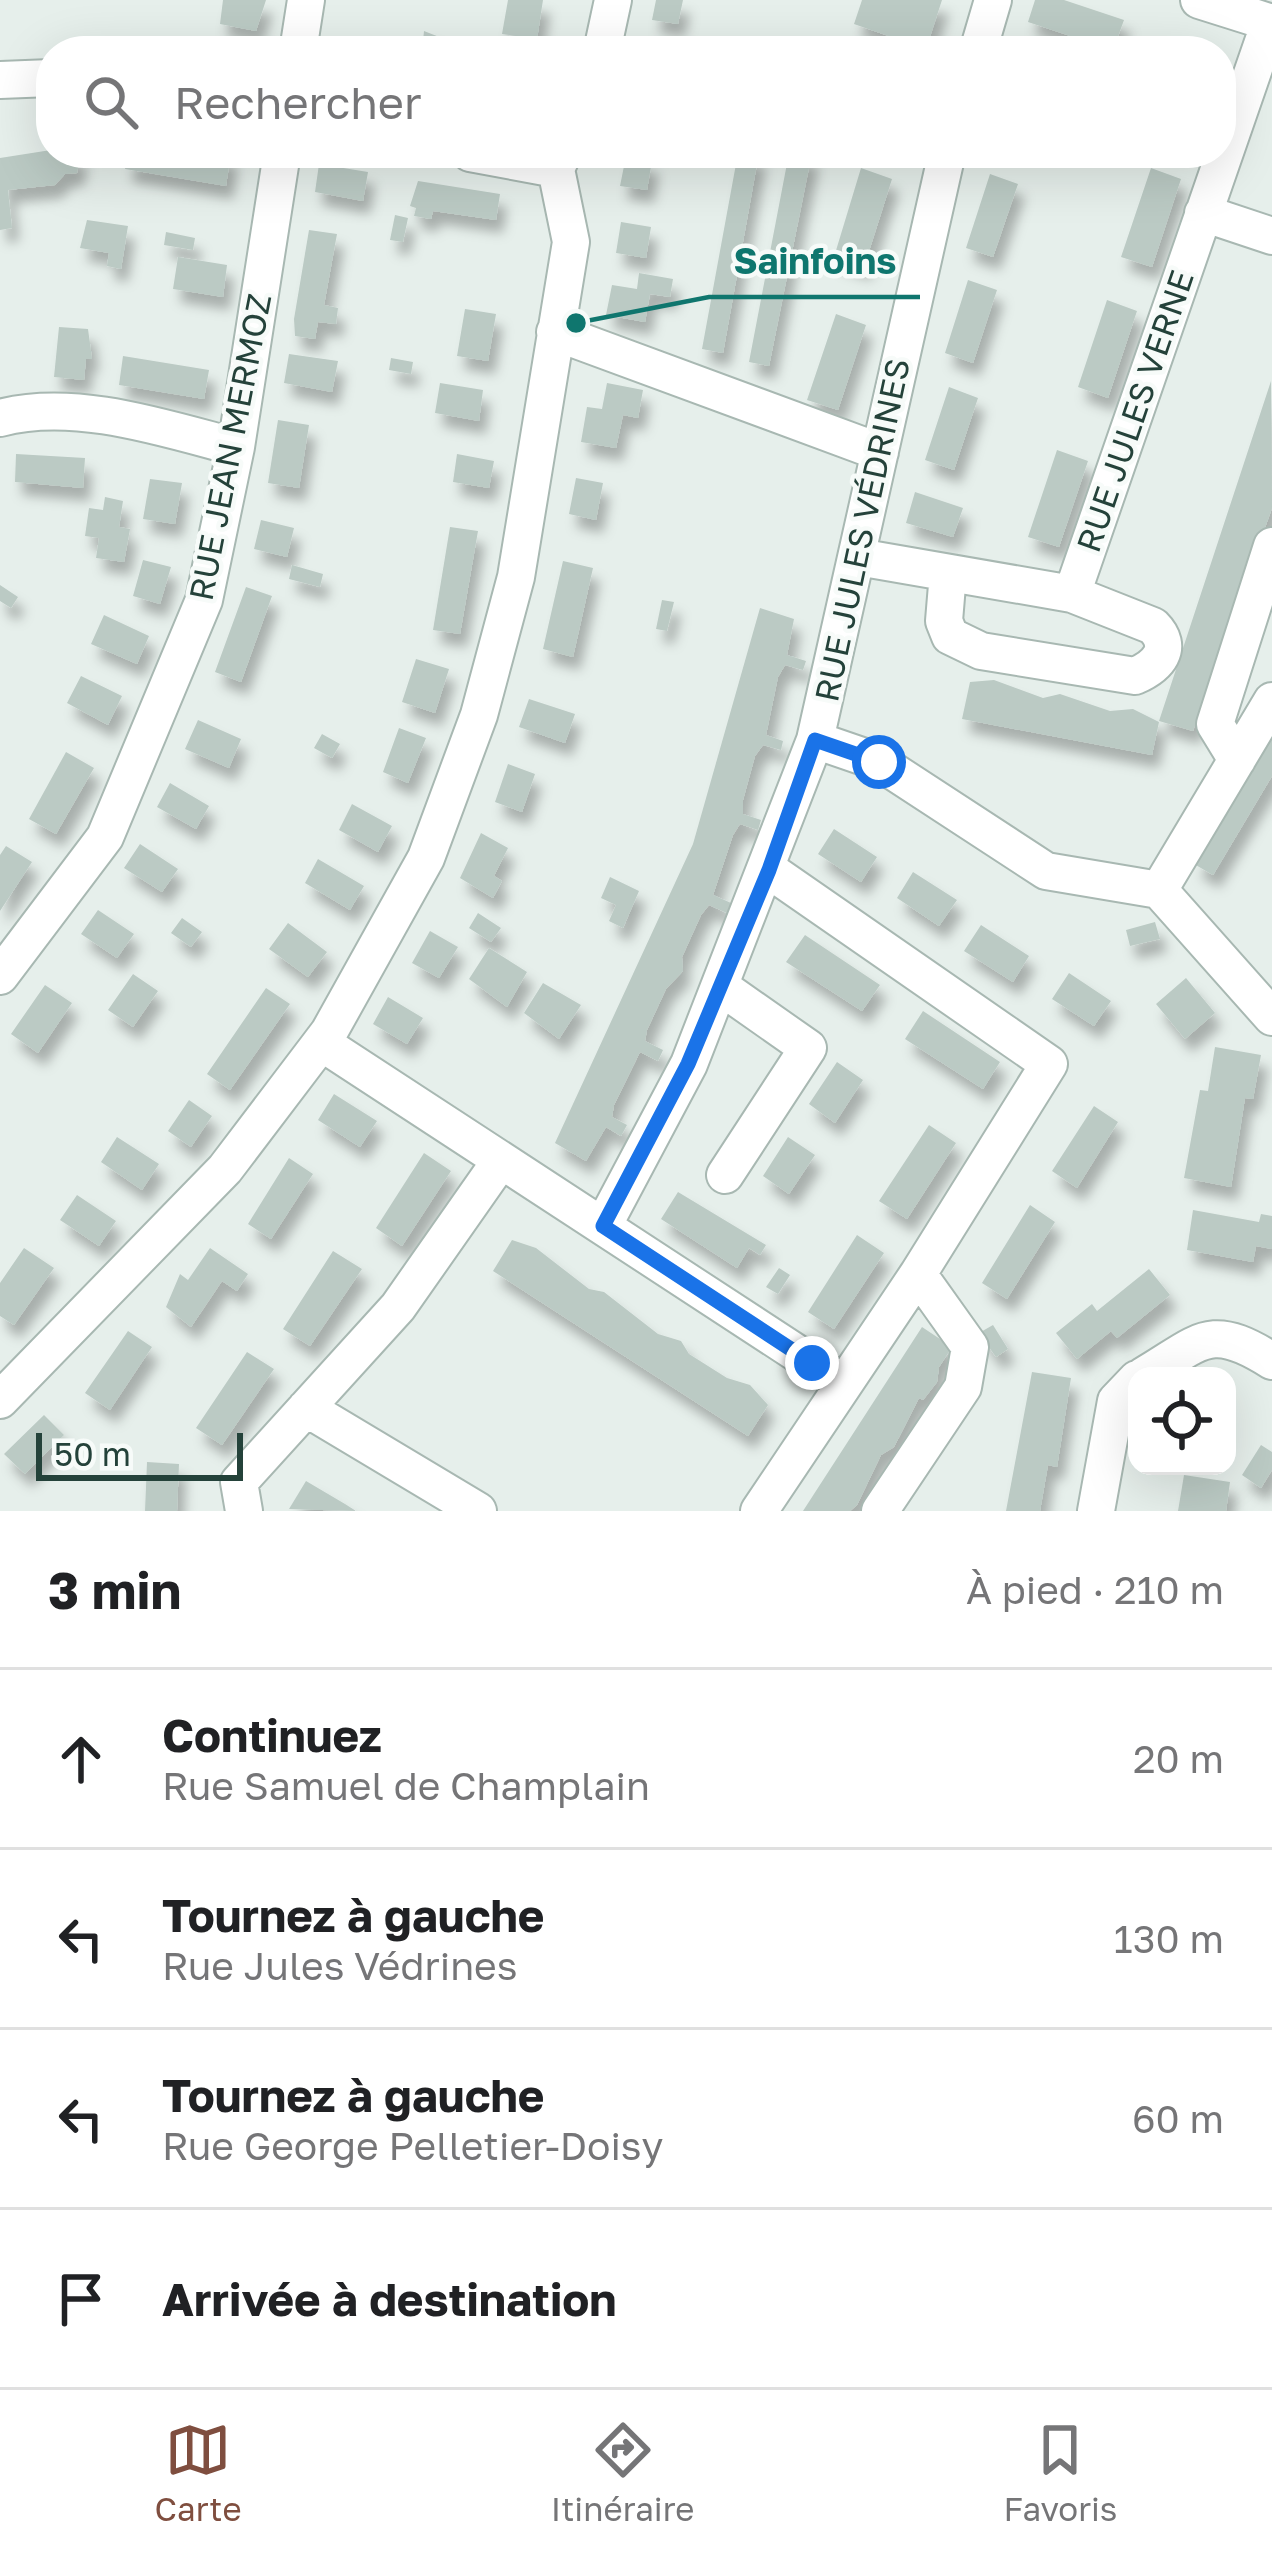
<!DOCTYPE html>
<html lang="fr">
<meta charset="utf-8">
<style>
:root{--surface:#fff;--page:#f6f6f6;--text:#202124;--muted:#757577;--line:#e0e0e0;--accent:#7f4e3f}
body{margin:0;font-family:"Golos Text",sans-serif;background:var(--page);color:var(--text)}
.controls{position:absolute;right:36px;bottom:36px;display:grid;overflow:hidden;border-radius:24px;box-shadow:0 12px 48px #0002}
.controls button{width:108px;height:108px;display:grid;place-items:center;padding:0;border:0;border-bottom:3px solid var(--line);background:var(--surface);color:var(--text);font:60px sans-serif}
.scale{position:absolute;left:36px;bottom:30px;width:207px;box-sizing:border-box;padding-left:12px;border:6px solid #24423a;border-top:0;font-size:33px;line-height:42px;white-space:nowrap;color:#24423a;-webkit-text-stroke:9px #f7fbf9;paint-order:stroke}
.stop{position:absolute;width:36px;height:36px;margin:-27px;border:9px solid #1a73e8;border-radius:50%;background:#fff}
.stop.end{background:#1a73e8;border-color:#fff;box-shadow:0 3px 12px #0008}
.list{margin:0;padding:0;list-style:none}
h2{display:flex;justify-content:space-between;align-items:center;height:156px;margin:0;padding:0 48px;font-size:51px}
h2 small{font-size:39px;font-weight:400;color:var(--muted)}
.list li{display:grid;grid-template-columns:78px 1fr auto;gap:36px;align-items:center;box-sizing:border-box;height:180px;padding:0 48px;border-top:3px solid var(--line)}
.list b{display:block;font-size:45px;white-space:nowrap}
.list p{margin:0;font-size:39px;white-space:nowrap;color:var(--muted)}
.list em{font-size:39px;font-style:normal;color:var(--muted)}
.icon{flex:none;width:66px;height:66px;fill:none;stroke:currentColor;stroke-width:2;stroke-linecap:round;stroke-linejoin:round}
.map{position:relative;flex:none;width:1272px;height:1511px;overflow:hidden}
.search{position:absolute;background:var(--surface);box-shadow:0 12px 48px #0002;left:36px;right:36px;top:36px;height:132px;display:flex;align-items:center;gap:30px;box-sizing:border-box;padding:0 42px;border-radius:48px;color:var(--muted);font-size:45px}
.sheet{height:876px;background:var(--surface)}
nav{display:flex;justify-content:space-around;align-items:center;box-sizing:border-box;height:168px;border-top:3px solid var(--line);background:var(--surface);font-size:33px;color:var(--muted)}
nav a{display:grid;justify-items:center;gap:6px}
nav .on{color:var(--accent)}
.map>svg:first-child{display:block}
.building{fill:#bbcac4;filter:url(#shadow)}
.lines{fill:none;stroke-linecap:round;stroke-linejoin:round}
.minor-casing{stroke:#a8b8b2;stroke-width:40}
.minor{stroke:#fff;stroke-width:36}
.route{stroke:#1a73e8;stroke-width:15}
.labels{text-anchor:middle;stroke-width:9;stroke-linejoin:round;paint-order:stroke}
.street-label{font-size:33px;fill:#24423a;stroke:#f7fbf9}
.leader{fill:none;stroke:#0f766e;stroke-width:4.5}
.callout-dot{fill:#0f766e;stroke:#f7fbf9;stroke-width:4.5}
.callout-label{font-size:36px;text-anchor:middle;font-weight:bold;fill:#0f766e;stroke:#f7fbf9;stroke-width:9;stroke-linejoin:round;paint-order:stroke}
</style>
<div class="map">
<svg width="1272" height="1511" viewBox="0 0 1272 1511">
<defs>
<filter id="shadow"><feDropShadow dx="7" dy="13" stdDeviation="6" flood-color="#0004"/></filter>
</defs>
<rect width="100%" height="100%" fill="#e6efeb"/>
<path class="building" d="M 223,0 L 266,0 L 256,31 L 220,24 Z
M 508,0 L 543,0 L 537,39 L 502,34 Z
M 656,0 L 683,0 L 678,24 L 652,20 Z
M 862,0 L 942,0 L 926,49 L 854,24 Z
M 1035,0 L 1064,0 L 1124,20 L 1113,50 L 1028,22 Z
M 424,31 L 452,42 L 451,51 L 422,51 Z
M 51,150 L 81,153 L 77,173 L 65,174 L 55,185 L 8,190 L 12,228 L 0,230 L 0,158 Z
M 128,153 L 231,153 L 226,186 L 125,169 Z
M 738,153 L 759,153 L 723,353 L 702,349 Z
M 789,153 L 812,153 L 769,366 L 749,362 Z
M 626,156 L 652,161 L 647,190 L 620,186 Z
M 319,164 L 368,172 L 363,201 L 315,192 Z
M 861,168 L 892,179 L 864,267 L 834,257 Z
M 1151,168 L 1181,179 L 1152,267 L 1121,257 Z
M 990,174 L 1018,184 L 993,257 L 966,248 Z
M 418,181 L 500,194 L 496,220 L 433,211 L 431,219 L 414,216 L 416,208 L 410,206 Z
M 395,215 L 408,218 L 403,242 L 390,240 Z
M 87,220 L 128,226 L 121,269 L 107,266 L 109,253 L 80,248 Z
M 621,222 L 651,227 L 646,258 L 616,253 Z
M 309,230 L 337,234 L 324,305 L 338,308 L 336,324 L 318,322 L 315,339 L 295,336 L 294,319 Z
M 166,232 L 195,238 L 193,250 L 164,245 Z
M 178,257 L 227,265 L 223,297 L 173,289 Z
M 639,273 L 673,279 L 670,297 L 650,294 L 645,322 L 606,315 L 612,285 L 637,289 Z
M 968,280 L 997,290 L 973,363 L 945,353 Z
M 1107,300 L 1137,311 L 1108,398 L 1078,387 Z
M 465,309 L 496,314 L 488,361 L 457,356 Z
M 836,314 L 866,325 L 838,410 L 807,400 Z
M 59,327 L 88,329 L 92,359 L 86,359 L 84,380 L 54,377 Z
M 289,354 L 338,361 L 332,392 L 284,383 Z
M 123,356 L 209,370 L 204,399 L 119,385 Z
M 391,358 L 413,362 L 411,374 L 389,370 Z
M 1271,381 L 1272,508 L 1193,731 L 1159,721 Z
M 440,383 L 483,390 L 479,421 L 435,413 Z
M 607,383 L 643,390 L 638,418 L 623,415 L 616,448 L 581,442 L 587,407 L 602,409 Z
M 949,387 L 978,398 L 954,470 L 925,460 Z
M 278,420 L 309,425 L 299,488 L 268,483 Z
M 1057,450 L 1088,461 L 1059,547 L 1028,537 Z
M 16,454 L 85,458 L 83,488 L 15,482 Z
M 457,454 L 494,461 L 489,488 L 453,482 Z
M 576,478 L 603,483 L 596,520 L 569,514 Z
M 150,479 L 182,483 L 175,524 L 143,519 Z
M 915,492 L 963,508 L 953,537 L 906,523 Z
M 105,497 L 123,501 L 119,527 L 130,529 L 124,562 L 96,558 L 99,538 L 85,536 L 89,508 L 103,510 Z
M 261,520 L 294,528 L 287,557 L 254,549 Z
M 450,527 L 478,531 L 460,634 L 433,630 Z
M 143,560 L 171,567 L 160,604 L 133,596 Z
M 563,561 L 593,568 L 573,657 L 543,649 Z
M 292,565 L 323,574 L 320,587 L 289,579 Z
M 0,585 L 18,597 L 11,608 L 0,601 Z
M 246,587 L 272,596 L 241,682 L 215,672 Z
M 662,600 L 674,602 L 667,631 L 656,629 Z
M 760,608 L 794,619 L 787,655 L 806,661 L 803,670 L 785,665 L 778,677 L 766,735 L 783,741 L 781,750 L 763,745 L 755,756 L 743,800 L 743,814 L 761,820 L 758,830 L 740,824 L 733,835 L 713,895 L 731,903 L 727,913 L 709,905 L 701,915 L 682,957 L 683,971 L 666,989 L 647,1030 L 645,1041 L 663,1050 L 658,1061 L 640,1052 L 614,1105 L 612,1117 L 627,1125 L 621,1136 L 606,1127 L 586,1161 L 555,1143 L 693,844 Z
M 104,615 L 149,636 L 137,664 L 91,644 Z
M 416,659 L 449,669 L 435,713 L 402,702 Z
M 81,676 L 122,696 L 108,725 L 67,703 Z
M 994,680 L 1043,698 L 1060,694 L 1110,711 L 1133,709 L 1159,722 L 1152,755 L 962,719 L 970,682 Z
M 529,699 L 575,714 L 565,743 L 519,727 Z
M 198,720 L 241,739 L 229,768 L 185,749 Z
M 399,728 L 426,738 L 408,783 L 383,772 Z
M 1272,733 L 1272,776 L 1213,875 L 1194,864 Z
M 322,734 L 340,744 L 332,758 L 314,748 Z
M 66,752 L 94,768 L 56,834 L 29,819 Z
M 508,764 L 535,774 L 522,812 L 495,802 Z
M 170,783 L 209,806 L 196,829 L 157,807 Z
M 352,804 L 392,826 L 378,852 L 339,830 Z
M 834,829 L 877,857 L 861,882 L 818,854 Z
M 481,833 L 508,848 L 494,876 L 502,881 L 493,898 L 460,878 Z
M 140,844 L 178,869 L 162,892 L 124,868 Z
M 6,846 L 32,862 L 0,911 L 0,855 Z
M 318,859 L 364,886 L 350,910 L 305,883 Z
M 913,872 L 957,900 L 939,926 L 897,898 Z
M 610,877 L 639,891 L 623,928 L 609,921 L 616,905 L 601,898 Z
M 98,910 L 134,934 L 117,958 L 81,934 Z
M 478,913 L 501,928 L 491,942 L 469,928 Z
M 182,918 L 202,932 L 191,947 L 171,933 Z
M 1155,922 L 1160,939 L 1130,946 L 1126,930 Z
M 288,923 L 327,952 L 308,977 L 269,949 Z
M 981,925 L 1029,956 L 1013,982 L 964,951 Z
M 430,931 L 458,947 L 439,978 L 412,963 Z
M 805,935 L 880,985 L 862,1011 L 786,962 Z
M 489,948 L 527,972 L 507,1007 L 469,979 Z
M 1069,973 L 1111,1001 L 1094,1026 L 1052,999 Z
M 133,974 L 158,991 L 133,1027 L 108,1010 Z
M 1186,978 L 1215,1013 L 1185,1039 L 1156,1004 Z
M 543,983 L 581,1005 L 559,1039 L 524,1013 Z
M 45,985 L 72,1003 L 38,1053 L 11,1034 Z
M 266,988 L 290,1004 L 230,1090 L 207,1074 Z
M 388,997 L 423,1018 L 407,1044 L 373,1024 Z
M 923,1011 L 1000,1062 L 983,1089 L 905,1039 Z
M 1215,1047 L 1261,1055 L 1253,1099 L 1245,1098 L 1231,1187 L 1184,1178 L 1200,1090 L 1208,1091 Z
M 837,1062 L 863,1080 L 835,1123 L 809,1104 Z
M 334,1094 L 377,1121 L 360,1147 L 318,1120 Z
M 189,1100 L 212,1116 L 191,1147 L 168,1131 Z
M 1094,1106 L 1118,1122 L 1077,1188 L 1052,1171 Z
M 929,1125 L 956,1143 L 907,1219 L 879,1201 Z
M 117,1137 L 159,1164 L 142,1190 L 101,1162 Z
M 788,1137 L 815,1155 L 789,1194 L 763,1176 Z
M 424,1153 L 451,1171 L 402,1246 L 376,1228 Z
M 289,1158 L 313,1174 L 271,1239 L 248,1224 Z
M 678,1192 L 766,1245 L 760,1255 L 749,1248 L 737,1268 L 661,1219 Z
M 77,1195 L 116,1221 L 99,1246 L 60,1220 Z
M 1030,1205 L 1055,1222 L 1007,1299 L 982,1283 Z
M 1193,1210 L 1259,1222 L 1261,1214 L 1272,1216 L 1272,1249 L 1256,1246 L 1253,1262 L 1187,1250 Z
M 857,1235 L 884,1253 L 834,1329 L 808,1312 Z
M 512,1240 L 536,1248 L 589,1289 L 604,1292 L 658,1334 L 681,1341 L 689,1354 L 727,1378 L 750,1385 L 768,1405 L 748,1436 L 493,1271 Z
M 24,1248 L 54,1268 L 14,1325 L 0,1316 L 0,1283 Z
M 210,1248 L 248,1274 L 237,1291 L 222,1281 L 191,1327 L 166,1307 L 180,1274 L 188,1280 Z
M 333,1251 L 362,1269 L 310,1346 L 283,1329 Z
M 779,1268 L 790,1275 L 778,1294 L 766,1287 Z
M 1149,1269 L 1170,1295 L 1117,1338 L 1111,1331 L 1077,1359 L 1056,1333 L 1092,1304 L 1097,1311 Z
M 993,1325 L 1008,1349 L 996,1357 L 979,1333 Z
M 922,1327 L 952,1347 L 939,1367 L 937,1382 L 923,1400 L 919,1398 L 894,1447 L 881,1455 L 857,1505 L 850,1511 L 803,1511 Z
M 128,1331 L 152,1347 L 110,1410 L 85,1393 Z
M 247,1352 L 274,1369 L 222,1445 L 196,1428 Z
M 1032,1372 L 1071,1378 L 1057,1467 L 1048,1465 L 1040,1511 L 1006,1511 Z
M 44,1415 L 64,1435 L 25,1474 L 4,1454 Z
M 1261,1445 L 1272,1452 L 1272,1470 L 1261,1488 L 1242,1475 Z
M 147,1462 L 179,1464 L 177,1511 L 145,1511 Z
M 1184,1475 L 1230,1482 L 1226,1511 L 1178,1511 Z
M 306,1481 L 345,1504 L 356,1511 L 289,1509 Z"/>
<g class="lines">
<defs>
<path id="minor" d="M 1199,0 L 1272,23
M 298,51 L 306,0
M 602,51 L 613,0
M 978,51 L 993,0
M 0,80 L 51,78
M 470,153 L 556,169
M 1203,213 L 1272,236
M 555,332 L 880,452
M 0,418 C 74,398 164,428 236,447
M 858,557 L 1072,594 L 1270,22
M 948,573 L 944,621 L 950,636 L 981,651 L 1135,676 C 1158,666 1175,648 1153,626 L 1072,594
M 815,740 L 879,762 L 1046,871 L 1159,890 L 1272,1017
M 1237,760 L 1215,724 L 1272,546
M 1159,890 L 1272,701
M 0,976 L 105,837 L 204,600 L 236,447 L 282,153
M 721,987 L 808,1048 L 725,1175
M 322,1043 L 844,1384
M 603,1226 L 689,1064 L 815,740 L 947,153
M 1143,1376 C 1201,1342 1209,1321 1272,1361
M 0,1400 L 225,1169 L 329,1032 L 426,858 L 479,715 L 516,577 L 571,242 L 556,169 L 563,153
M 306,1408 L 478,1511
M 244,1511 L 239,1482 L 398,1307 L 501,1160
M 759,1511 L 918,1274 L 1049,1064 L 769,870
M 880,1511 L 963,1387 L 970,1347 L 918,1274
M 1096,1511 L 1116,1401 L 1137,1379"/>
</defs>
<use href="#minor" class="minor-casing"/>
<use href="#minor" class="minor"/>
</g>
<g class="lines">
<path class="route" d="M 812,1363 L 603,1226 L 688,1064 L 769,870 L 815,740 L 879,762"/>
</g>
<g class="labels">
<g class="street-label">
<text transform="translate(1135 411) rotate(-71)" y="12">RUE JULES VERNE</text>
<text transform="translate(230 447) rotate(-79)" y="12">RUE JEAN MERMOZ</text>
<text transform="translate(862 530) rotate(-78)" y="12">RUE JULES VÉDRINES</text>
</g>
</g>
<path class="leader" d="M576 323L709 297H920"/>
<circle class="callout-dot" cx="576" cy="323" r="12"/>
<g class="callout-label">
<text x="815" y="274">Sainfoins</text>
</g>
</svg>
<div class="controls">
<button><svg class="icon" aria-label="locate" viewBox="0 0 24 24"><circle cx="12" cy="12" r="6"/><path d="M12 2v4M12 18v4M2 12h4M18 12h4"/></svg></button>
</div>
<div class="scale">50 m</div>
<div class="stop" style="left:879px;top:762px"></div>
<div class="stop end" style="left:812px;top:1363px"></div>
<div class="search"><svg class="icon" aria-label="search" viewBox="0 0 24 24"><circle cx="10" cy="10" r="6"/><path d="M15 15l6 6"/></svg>Rechercher</div>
</div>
<section class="sheet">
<h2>3 min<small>À pied · 210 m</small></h2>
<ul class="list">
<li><svg class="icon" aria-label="ahead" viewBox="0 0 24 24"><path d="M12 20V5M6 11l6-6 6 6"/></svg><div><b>Continuez</b><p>Rue Samuel de Champlain</p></div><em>20 m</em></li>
<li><svg class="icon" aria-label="left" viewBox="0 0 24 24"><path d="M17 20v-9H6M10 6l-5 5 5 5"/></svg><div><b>Tournez à gauche</b><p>Rue Jules Védrines</p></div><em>130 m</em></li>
<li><svg class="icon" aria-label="left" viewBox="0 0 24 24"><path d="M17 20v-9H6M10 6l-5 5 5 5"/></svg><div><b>Tournez à gauche</b><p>Rue George Pelletier-Doisy</p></div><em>60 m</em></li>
<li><svg class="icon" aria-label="arrive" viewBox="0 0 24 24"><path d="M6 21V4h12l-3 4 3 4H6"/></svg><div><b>Arrivée à destination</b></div></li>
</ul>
</section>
<nav>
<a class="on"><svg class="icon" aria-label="map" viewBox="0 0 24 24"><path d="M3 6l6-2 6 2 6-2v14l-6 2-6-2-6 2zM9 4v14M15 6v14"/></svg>Carte</a>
<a><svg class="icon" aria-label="directions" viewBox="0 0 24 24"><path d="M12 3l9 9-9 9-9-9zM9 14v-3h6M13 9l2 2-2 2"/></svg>Itinéraire</a>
<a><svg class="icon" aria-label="saved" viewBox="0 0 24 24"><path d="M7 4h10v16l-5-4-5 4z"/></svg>Favoris</a>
</nav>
